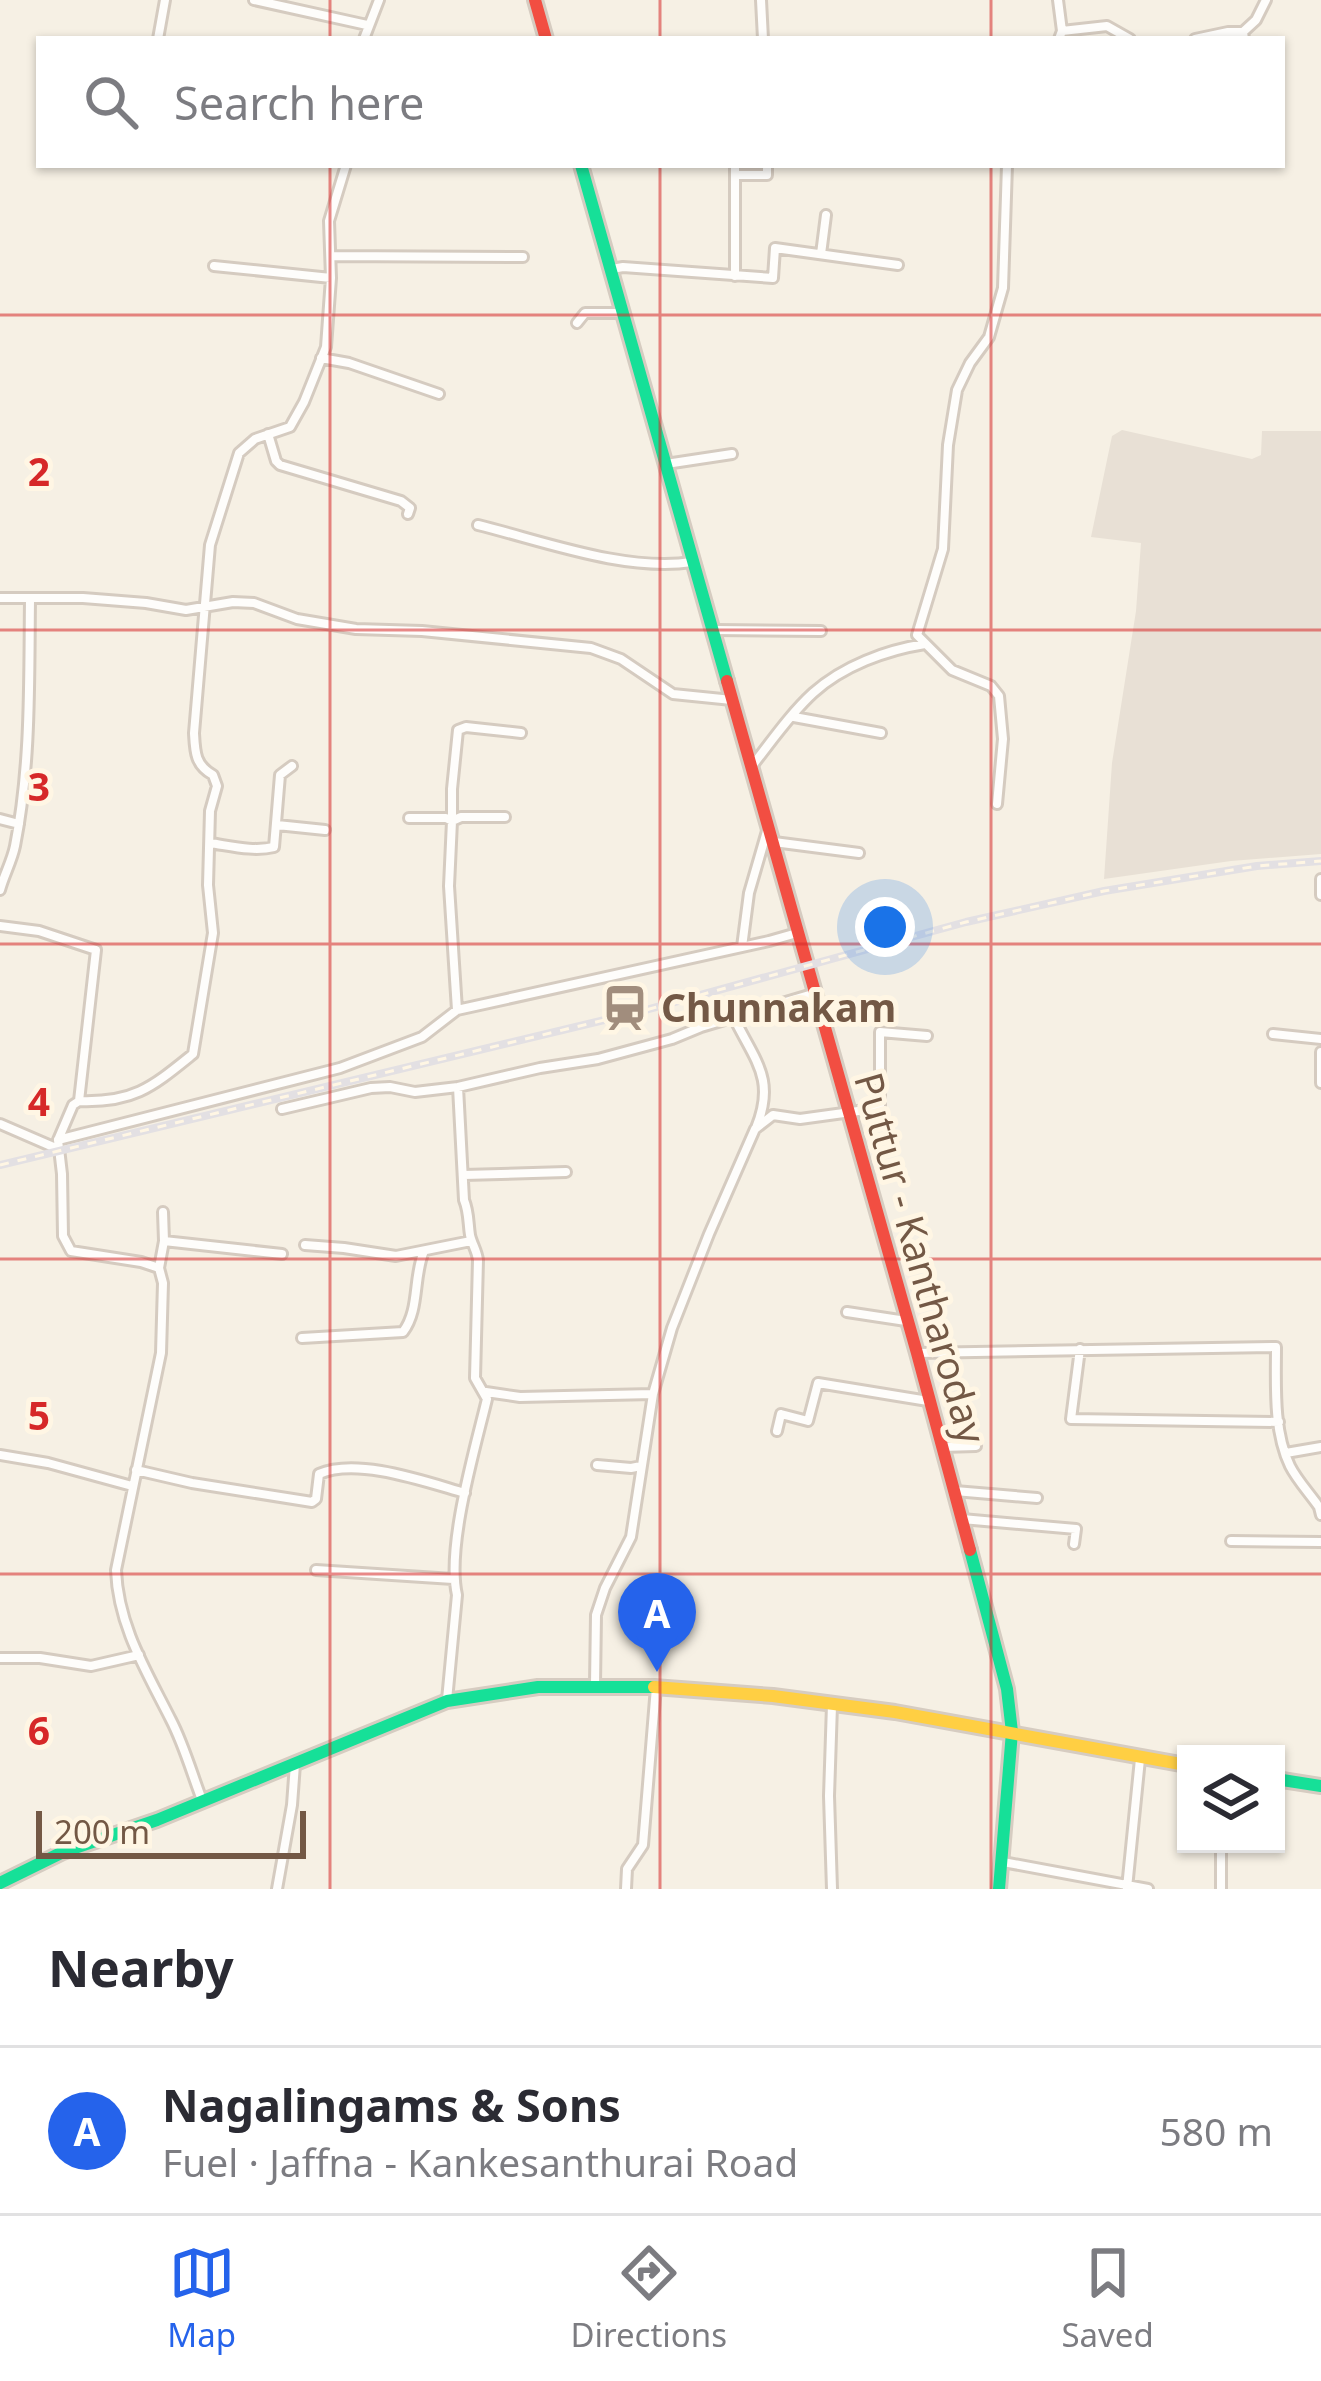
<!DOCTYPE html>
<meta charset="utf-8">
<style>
:root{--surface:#fff;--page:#f7f7f7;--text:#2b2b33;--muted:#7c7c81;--line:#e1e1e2;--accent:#2563eb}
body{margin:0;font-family:"Noto Sans",sans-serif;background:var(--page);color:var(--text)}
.controls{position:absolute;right:36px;bottom:36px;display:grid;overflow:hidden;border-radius:0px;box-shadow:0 3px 9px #0004}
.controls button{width:108px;height:108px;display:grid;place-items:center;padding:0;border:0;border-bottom:3px solid var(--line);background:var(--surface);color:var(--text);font:60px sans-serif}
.scale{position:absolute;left:36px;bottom:30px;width:270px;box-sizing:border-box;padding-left:12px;border:6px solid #735845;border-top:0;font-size:33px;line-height:42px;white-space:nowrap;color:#735845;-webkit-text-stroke:9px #fff6e4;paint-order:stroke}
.you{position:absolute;left:885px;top:927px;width:42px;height:42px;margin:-30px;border:9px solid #fff;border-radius:50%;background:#1a73e8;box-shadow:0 0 0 18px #1a73e833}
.badge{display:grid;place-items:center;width:78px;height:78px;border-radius:50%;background:var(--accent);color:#fff;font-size:39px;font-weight:700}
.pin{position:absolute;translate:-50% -99px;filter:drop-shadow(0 3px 6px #0008)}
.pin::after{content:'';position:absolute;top:63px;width:42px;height:36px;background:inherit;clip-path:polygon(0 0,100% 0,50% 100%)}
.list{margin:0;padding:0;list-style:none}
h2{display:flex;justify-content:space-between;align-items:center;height:156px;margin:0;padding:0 48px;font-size:51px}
h2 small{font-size:39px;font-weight:400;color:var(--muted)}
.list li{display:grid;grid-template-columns:78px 1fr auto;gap:36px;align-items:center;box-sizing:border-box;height:168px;padding:0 48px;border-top:3px solid var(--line)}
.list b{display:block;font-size:45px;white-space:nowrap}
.list p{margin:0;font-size:39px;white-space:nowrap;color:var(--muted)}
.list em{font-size:39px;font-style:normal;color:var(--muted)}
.icon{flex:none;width:66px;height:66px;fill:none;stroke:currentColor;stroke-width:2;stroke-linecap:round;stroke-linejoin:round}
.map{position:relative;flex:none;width:1321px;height:1889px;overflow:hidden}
.search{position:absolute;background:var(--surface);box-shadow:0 3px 9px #0004;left:36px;right:36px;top:36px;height:132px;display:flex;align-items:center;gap:30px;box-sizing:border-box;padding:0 42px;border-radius:0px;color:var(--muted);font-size:45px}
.sheet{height:324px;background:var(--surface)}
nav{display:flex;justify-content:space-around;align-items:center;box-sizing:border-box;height:168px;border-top:3px solid var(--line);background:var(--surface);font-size:33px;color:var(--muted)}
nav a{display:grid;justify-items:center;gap:6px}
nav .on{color:var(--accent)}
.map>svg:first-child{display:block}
.industrial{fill:#e8e0d5}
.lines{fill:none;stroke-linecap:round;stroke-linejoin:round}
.street-casing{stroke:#d5cbc0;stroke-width:14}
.fast-casing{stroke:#d6ccc1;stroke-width:18}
.slow-casing{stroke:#d6ccc1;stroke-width:18}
.jam-casing{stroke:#d6ccc1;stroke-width:18}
.street{stroke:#fefdfb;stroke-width:8}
.fast{stroke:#16e098;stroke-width:12}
.slow{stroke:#ffcf43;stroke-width:12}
.jam{stroke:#f24e42;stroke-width:12}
.rail-casing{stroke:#e3e0e3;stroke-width:8}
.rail{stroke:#fff6e4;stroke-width:3;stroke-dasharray:9;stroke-linecap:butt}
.grid{fill:none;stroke:#d62828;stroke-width:3;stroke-opacity:0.55}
.labels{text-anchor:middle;stroke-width:10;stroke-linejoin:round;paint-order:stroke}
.poi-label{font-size:39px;font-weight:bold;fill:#735845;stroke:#fff6e4;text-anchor:start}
.street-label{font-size:39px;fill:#735845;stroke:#fff6e4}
.grid-label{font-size:39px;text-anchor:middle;font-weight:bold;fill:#d62828;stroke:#fff6e4;stroke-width:10;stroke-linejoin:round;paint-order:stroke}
</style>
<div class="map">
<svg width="1321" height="1889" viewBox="0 0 1321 1889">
<rect width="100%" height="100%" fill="#f6f0e4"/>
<path class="industrial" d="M 1122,430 L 1252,459 L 1261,455 L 1262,431 L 1321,431 L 1321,854 L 1231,861 L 1104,879 L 1112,763 L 1136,611 L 1141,543 L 1091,537 L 1112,436 Z"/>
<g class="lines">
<defs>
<path id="street" d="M 254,0 L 367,25
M 761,0 L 763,39
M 1058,0 L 1062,31 L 1059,39
M 1062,31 L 1107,26 L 1130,39
M 1243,32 L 1256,20 L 1266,0
M 158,39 L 165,0
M 364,39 L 379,0
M 1195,39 L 1228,32 L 1243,32 L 1244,39
M 735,175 L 767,175 L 767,165
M 821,254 L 826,215
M 331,256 L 523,257
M 214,266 L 331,278
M 612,269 L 623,267 L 773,278 L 775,248 L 898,265
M 735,276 L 735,165
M 577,323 L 585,313 L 622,313
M 321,358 L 349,363 L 439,394
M 268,434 L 276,461 L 280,465 L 401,501 L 410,508 L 408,514
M 666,464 L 732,454
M 478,525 C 543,541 625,572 692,562
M 0,598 L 83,598 L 146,603 L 186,610 L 233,602 L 254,603 L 297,619 L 356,629 L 422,631 L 591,648 L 621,659 L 673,694 L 732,700
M 714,630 L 821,631
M 794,717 L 881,733
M 752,766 C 771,742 790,714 813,693 C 843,666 886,650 925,644
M 997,804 L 1003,739 L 999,696 L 991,686 L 952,670 L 917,635 L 943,549 L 948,445 L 957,390 L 970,363 L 989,337 L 1003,288 L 1007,165
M 409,818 L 446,818 L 452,821 L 452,789 L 458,730 L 466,727 L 521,733
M 0,819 L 19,824
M 277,825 L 325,830
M 774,842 L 859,853
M 210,843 C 231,846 254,852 274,847 L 280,775 L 292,766
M 1321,879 L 1321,895
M 0,890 C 4,875 12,861 15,846 C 31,765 29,681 30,600
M 0,926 L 39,931 L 96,950 L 79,1101 L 73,1105 L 58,1140 L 62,1174 L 63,1236 L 71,1251 L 141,1262 L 159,1268 L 163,1283 L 161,1353 L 116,1570 C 118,1626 147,1672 171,1720 C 184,1745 192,1774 202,1800
M 742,947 L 749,893 L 767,831
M 457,1010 L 449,886 L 452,821 L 461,817 L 505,817
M 734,1018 C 755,1061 776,1079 756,1128
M 1273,1034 L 1321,1039
M 1321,1052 L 1321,1083
M 79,1101 C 134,1103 152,1087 193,1054 L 213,933 L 208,885 L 210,811 L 217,786 L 213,775 C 195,765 195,752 194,733 L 210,545 L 239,453 L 255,439 L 290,427 L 304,402 L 326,347 L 331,278 L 329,221 L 346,165
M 282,1109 L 371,1088 L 390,1087 L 415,1092 L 458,1087 L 540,1068 L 598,1059 L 672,1039 L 701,1027 L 816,993
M 0,1124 L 58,1149
M 58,1140 L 340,1068 L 422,1037 L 457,1010 L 769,941 L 797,933
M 464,1175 L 566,1172
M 164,1241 L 282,1254
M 305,1245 L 344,1248 L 396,1256 L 471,1241
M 159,1268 L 164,1241 L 163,1212
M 847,1312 L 906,1321
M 302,1338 L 403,1332 C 420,1310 413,1277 424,1251
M 918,1353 L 1276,1347 C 1276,1384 1273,1431 1290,1466 C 1297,1480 1310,1494 1319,1507 L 1321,1515
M 486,1392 L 520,1397 L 653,1394
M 1071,1419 L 1279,1422
M 1071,1419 L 1080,1349
M 777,1431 L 781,1414 L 808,1421 L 818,1383 L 928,1401
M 942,1447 L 976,1446
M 1286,1453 L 1321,1447
M 0,1455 L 48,1463 L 132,1486
M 597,1465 L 631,1468 L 641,1466
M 136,1470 L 192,1483 L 312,1502 L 316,1499 L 319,1474 C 357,1457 426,1482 465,1493
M 955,1491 L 1037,1498
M 962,1519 L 1076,1529 L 1074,1544
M 1231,1541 L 1321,1542
M 316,1570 L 453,1579
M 0,1658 L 40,1658 L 91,1666 L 139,1655
M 595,1684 L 596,1615 L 605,1588 L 631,1537 L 653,1394 L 672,1328 L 709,1234 L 755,1129 L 773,1115 L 800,1119 L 880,1108 L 880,1032 L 927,1036
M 447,1700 L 457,1595 C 446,1547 475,1449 487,1399 L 475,1378 L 478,1260 C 477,1251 472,1244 470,1235 C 468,1222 469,1212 464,1200 L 458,1087
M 832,1705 L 829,1796 L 832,1889
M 1003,1862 L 1148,1889
M 1127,1888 L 1140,1759
M 277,1889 L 292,1805 L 295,1764
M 626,1889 L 627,1869 L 643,1845 L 656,1687
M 1221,1889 L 1221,1844"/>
<path id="fast" d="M 581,165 L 727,681
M 970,1550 L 1007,1689 L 1012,1732 L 999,1889
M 1276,1779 L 1321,1786
M 0,1883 L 63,1852 L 157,1820 L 447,1701 L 538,1687 L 654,1687"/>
<path id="slow" d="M 654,1687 L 773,1696 L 895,1712 L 1186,1765"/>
<path id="jam" d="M 535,0 L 546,39
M 727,681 L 917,1353 L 970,1550"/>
</defs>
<use href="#street" class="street-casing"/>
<use href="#fast" class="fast-casing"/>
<use href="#slow" class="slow-casing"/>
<use href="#jam" class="jam-casing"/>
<use href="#street" class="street"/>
<use href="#fast" class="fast"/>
<use href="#slow" class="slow"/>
<use href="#jam" class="jam"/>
<defs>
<path id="rail" d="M 0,1165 L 642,1011 L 966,922 L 1104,891 L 1257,866 L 1321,861"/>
</defs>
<use href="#rail" class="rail-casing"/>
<use href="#rail" class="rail"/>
</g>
<path class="grid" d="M 330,0 L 330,39M 660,0 L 660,39M 991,0 L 991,39M 330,165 L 330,1889M 660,165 L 660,1889M 991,165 L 991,1889M 0,315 L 1321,315M 0,630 L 1321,630M 0,944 L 1321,944M 0,1259 L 1321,1259M 0,1574 L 1321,1574"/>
<defs>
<symbol id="station-bare" viewBox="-9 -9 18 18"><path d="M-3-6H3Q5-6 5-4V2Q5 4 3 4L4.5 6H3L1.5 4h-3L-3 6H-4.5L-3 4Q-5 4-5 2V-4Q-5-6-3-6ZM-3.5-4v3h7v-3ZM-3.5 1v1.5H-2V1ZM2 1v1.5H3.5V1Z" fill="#a18d7d" stroke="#fff6e4" stroke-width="2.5" paint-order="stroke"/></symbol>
</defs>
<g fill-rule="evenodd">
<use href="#station-bare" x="592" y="975" width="66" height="66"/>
</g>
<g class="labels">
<g class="poi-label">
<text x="661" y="1022">Chunnakam</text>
</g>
<g class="street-label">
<text transform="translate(920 1258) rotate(74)" y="14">Puttur - Kantharoday</text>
</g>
</g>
<g class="grid-label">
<text x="39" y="486">2</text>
<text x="39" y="801">3</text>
<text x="39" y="1116">4</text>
<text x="39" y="1430">5</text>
<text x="39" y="1745">6</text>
</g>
</svg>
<div class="controls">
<button><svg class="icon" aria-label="layers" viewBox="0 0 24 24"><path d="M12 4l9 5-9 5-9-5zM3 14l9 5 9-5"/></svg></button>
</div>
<div class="scale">200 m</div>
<div class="you"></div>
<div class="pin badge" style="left:657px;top:1672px">A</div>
<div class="search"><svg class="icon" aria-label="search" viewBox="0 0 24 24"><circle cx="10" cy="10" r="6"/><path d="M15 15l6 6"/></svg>Search here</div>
</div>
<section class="sheet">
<h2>Nearby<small></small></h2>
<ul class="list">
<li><span class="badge">A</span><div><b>Nagalingams &amp; Sons</b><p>Fuel · Jaffna - Kankesanthurai Road</p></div><em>580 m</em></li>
</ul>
</section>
<nav>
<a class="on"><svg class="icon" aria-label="map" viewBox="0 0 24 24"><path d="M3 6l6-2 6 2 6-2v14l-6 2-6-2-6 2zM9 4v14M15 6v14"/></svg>Map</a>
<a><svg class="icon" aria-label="directions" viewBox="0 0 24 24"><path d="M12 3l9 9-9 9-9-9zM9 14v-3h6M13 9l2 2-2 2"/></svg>Directions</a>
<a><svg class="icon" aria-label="saved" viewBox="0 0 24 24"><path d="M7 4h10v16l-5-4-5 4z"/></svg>Saved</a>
</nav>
